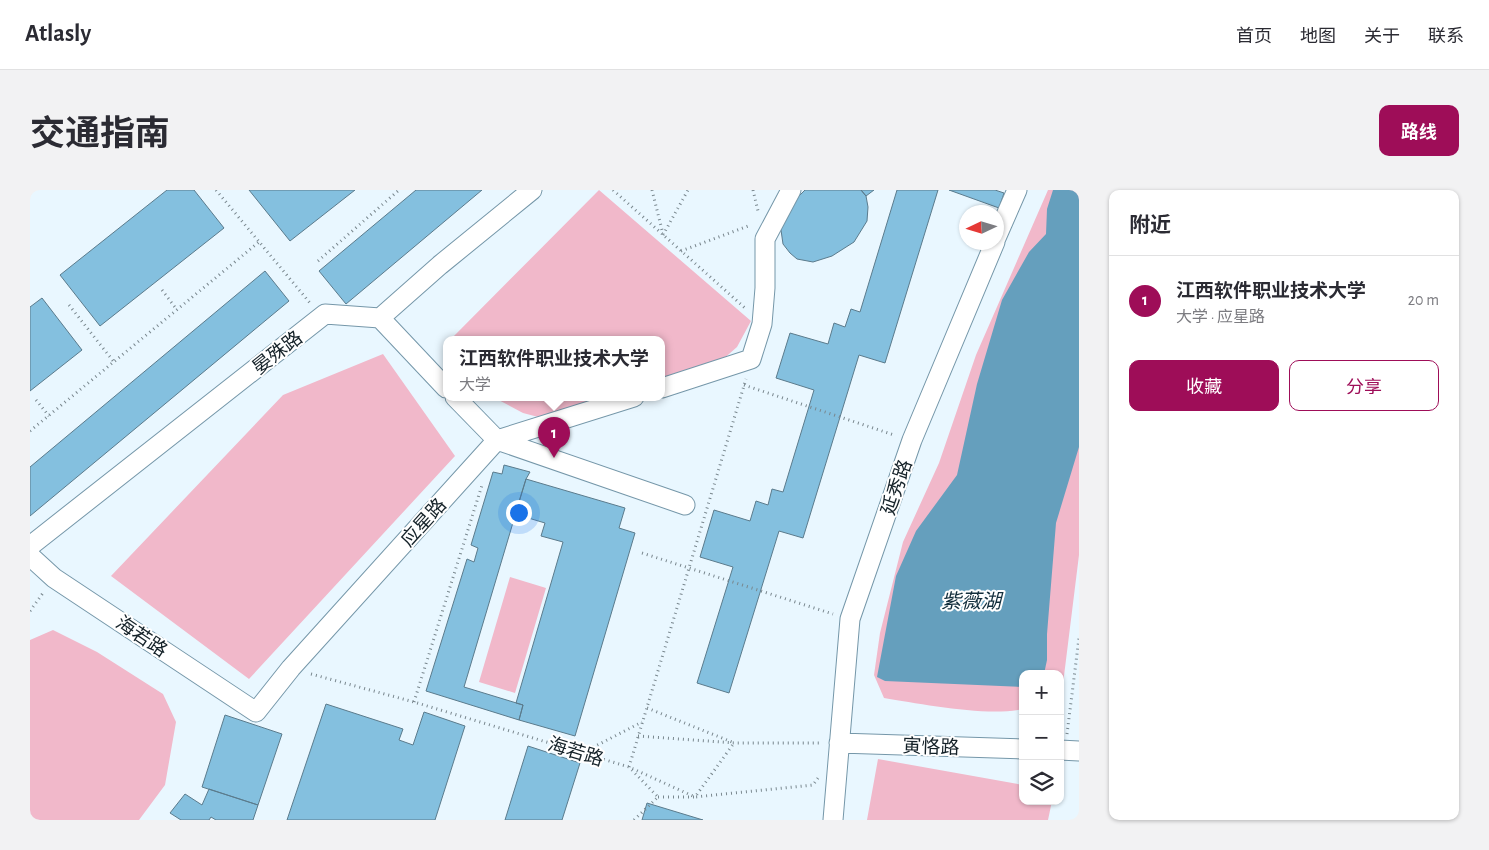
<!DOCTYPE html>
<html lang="zh">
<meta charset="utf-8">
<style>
:root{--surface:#fff;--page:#f2f2f3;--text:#2b2b33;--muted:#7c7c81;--line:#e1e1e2;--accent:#9e0d58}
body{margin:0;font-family:"Alegreya Sans","Noto Sans SC",sans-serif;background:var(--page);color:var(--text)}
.controls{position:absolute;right:15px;bottom:15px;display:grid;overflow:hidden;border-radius:10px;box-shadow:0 1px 4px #0004}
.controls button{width:45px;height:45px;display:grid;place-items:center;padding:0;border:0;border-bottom:1px solid var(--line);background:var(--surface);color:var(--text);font:25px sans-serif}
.compass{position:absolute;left:929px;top:15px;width:45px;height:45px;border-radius:50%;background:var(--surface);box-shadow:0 1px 4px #0004;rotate:266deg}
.you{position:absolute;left:488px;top:322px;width:18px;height:18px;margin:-12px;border:4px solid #fff;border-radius:50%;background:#1a73e8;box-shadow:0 0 0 8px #1a73e833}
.badge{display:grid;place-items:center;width:32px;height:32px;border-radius:50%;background:var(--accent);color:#fff;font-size:16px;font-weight:700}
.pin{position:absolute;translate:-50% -41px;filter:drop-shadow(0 1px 2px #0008)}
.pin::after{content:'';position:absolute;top:26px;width:18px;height:15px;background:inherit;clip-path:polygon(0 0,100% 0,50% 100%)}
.popup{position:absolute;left:413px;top:146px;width:222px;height:65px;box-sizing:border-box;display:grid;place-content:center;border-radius:10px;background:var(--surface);filter:drop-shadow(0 1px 4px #0005);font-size:16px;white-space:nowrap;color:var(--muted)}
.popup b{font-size:19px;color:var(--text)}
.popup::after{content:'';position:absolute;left:50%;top:100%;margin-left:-10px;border:10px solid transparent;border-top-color:var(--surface)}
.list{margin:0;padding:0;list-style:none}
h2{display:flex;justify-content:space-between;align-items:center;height:65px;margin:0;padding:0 20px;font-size:21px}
h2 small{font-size:16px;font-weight:400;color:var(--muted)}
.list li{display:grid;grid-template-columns:32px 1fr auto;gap:15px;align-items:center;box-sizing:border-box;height:90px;padding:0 20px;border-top:1px solid var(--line)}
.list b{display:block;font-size:19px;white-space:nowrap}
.list p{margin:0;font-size:16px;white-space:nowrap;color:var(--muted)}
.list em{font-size:16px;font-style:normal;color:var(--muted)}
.actions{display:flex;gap:10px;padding:15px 20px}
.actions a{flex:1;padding:11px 0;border:1px solid var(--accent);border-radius:10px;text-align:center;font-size:18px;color:var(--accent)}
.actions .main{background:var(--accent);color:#fff}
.icon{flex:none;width:28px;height:28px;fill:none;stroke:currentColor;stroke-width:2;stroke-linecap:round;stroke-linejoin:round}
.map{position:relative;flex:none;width:1049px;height:630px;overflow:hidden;border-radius:10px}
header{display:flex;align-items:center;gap:30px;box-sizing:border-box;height:70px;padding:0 25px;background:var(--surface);border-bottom:1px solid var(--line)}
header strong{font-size:24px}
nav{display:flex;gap:28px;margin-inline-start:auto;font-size:18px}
.intro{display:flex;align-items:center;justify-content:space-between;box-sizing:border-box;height:120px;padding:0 30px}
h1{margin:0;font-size:35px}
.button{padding:12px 22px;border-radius:10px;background:var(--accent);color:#fff;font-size:18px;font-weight:700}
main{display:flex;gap:30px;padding:0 30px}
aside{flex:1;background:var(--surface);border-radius:10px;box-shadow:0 1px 4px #0004}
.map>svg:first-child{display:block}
.green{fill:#f1b8ca}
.water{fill:#659fbd}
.building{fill:#84c0df;stroke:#5b7b8c}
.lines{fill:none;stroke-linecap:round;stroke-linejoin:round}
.minor-casing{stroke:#7597a9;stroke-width:21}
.path{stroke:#79878e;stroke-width:3;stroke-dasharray:1 4;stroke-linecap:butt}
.minor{stroke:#fff;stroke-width:19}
.labels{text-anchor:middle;stroke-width:4;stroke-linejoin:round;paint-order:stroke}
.street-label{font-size:19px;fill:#152229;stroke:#fff}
.water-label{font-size:20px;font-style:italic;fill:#122e3c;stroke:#fff}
</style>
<header>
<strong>Atlasly</strong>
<nav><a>首页</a><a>地图</a><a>关于</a><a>联系</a></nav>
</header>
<div class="intro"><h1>交通指南</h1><a class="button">路线</a></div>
<main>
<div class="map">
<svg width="1049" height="630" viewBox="0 0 1049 630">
<rect width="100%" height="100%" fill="#e9f7ff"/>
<path class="green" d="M 569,0 L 721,131 L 707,157 L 691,171 L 632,190 L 632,149 L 421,149 Z
M 1018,0 L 1049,0 L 1049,365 L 1031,510 L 1030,484 L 993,484 L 993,519 C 958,527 891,514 854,508 L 844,485 L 850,443 L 873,352 L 909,273 L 946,165 Z
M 353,164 L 425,266 L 219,489 L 81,386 L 253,205 Z
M 463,207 L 578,207 L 512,228 L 493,223 Z
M 480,387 L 516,398 L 485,503 L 449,492 Z
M 23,440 L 67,462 L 133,504 L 146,532 L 135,595 L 109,630 L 0,630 L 0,450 Z
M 848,569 L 993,595 L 993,611 L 1022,611 L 1018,630 L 837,630 Z"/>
<path class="water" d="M 1023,0 L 1049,0 L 1049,257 L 1026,333 L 1017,444 L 1017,470 L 1014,484 L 993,484 L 993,497 L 855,491 L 847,487 L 866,386 L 886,341 L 927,285 L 947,194 L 972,110 L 999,62 L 1016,44 L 1017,19 Z"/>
<path class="building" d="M 137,0 L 164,0 L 194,38 L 70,136 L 30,85 Z
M 219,0 L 325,0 L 260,51 Z
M 386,0 L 452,0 L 316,114 L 289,81 Z
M 775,0 L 831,0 L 836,6 L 838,17 L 837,31 L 824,52 L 802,66 L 783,72 L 767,69 L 760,63 L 753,54 L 751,40 L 753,30 L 764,11 Z
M 831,0 L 844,0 L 836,6 Z
M 867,0 L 908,0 L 855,173 L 829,165 L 773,348 L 749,341 L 699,503 L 667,493 L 703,377 L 670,367 L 684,320 L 720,331 L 726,311 L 738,315 L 742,299 L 753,302 L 784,200 L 746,188 L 760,143 L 798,154 L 804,133 L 815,137 L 821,119 L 830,122 Z
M 919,0 L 965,0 L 974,3 L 969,18 Z
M 235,81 L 259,111 L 0,326 L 0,277 Z
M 12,108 L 52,160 L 0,201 L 0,117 Z
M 474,275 L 500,282 L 496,289 L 434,497 L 493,515 L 489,530 L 396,501 L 437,369 L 444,372 L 448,358 L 441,355 L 463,282 L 472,284 Z
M 496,289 L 595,318 L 589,338 L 605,343 L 545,546 L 489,530 L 493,515 L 486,513 L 533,352 L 511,346 L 515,333 L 485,324 Z
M 296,514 L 373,539 L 369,550 L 383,555 L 394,522 L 435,536 L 405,630 L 257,630 Z
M 195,525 L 252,544 L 228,615 L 172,597 Z
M 498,556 L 550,573 L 532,630 L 475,630 Z
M 179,599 L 228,615 L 223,630 L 186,630 L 181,627 L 179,630 L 151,630 L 140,623 L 155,604 L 172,615 Z
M 617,613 L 673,630 L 612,630 Z"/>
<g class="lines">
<defs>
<path id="minor" d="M 966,48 L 987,0
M 350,128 L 416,198
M 632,198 L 721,169 L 732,134 L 735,98 L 735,49 L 761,0
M 425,207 L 467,250 L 655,315
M 0,356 L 295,124 L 350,128 L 410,75 L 502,0
M 0,366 L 24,388 L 226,522 L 261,478 L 467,250 L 604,207
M 809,553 L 993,559
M 1030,560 L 1049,561
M 803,630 L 820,429 L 882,250 L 965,52"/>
</defs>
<use href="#minor" class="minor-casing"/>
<path class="path" d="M 186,0 L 280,113
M 583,0 L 715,118
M 622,0 L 633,44
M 723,0 L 728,21
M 633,45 L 658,0
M 651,61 L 721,35
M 288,71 L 369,0
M 132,100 L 147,120
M 39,115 L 84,172
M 714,195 L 864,245
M 6,210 L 19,226
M 0,241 L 229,52
M 612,363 L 803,424
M 0,421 L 13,403
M 281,484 L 384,512 L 599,577 L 665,607 L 783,595 L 788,588
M 384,512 L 452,295
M 617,518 L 702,552
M 1037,544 L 1049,448
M 608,546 L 705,553 L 791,553
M 554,562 L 612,532
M 628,607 L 665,607 L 704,553
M 604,630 L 628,607 L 599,577 L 716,189"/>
<use href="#minor" class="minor"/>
</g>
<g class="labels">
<g class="street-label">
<text transform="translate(247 162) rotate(-38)" y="7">晏殊路</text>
<text transform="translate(866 297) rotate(-71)" y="7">延秀路</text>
<text transform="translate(393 332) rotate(-48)" y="7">应星路</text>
<text transform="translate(112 446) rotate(34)" y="7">海若路</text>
<text transform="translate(901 556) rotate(2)" y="7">寅恪路</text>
<text transform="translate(546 561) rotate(17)" y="7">海若路</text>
</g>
<g class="water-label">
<text x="941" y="418">紫薇湖</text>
</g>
</g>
</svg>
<div class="controls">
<button>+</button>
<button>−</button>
<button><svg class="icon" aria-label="layers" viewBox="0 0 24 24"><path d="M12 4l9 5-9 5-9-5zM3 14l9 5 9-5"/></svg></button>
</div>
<svg class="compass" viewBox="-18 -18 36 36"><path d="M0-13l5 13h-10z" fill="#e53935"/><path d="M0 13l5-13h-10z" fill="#7c7c81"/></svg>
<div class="you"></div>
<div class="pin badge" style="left:524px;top:268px">1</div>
<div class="popup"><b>江西软件职业技术大学</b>大学</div>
</div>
<aside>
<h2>附近<small></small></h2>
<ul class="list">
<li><span class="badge">1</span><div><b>江西软件职业技术大学</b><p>大学 · 应星路</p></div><em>20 m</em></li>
</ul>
<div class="actions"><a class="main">收藏</a><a>分享</a></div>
</aside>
</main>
